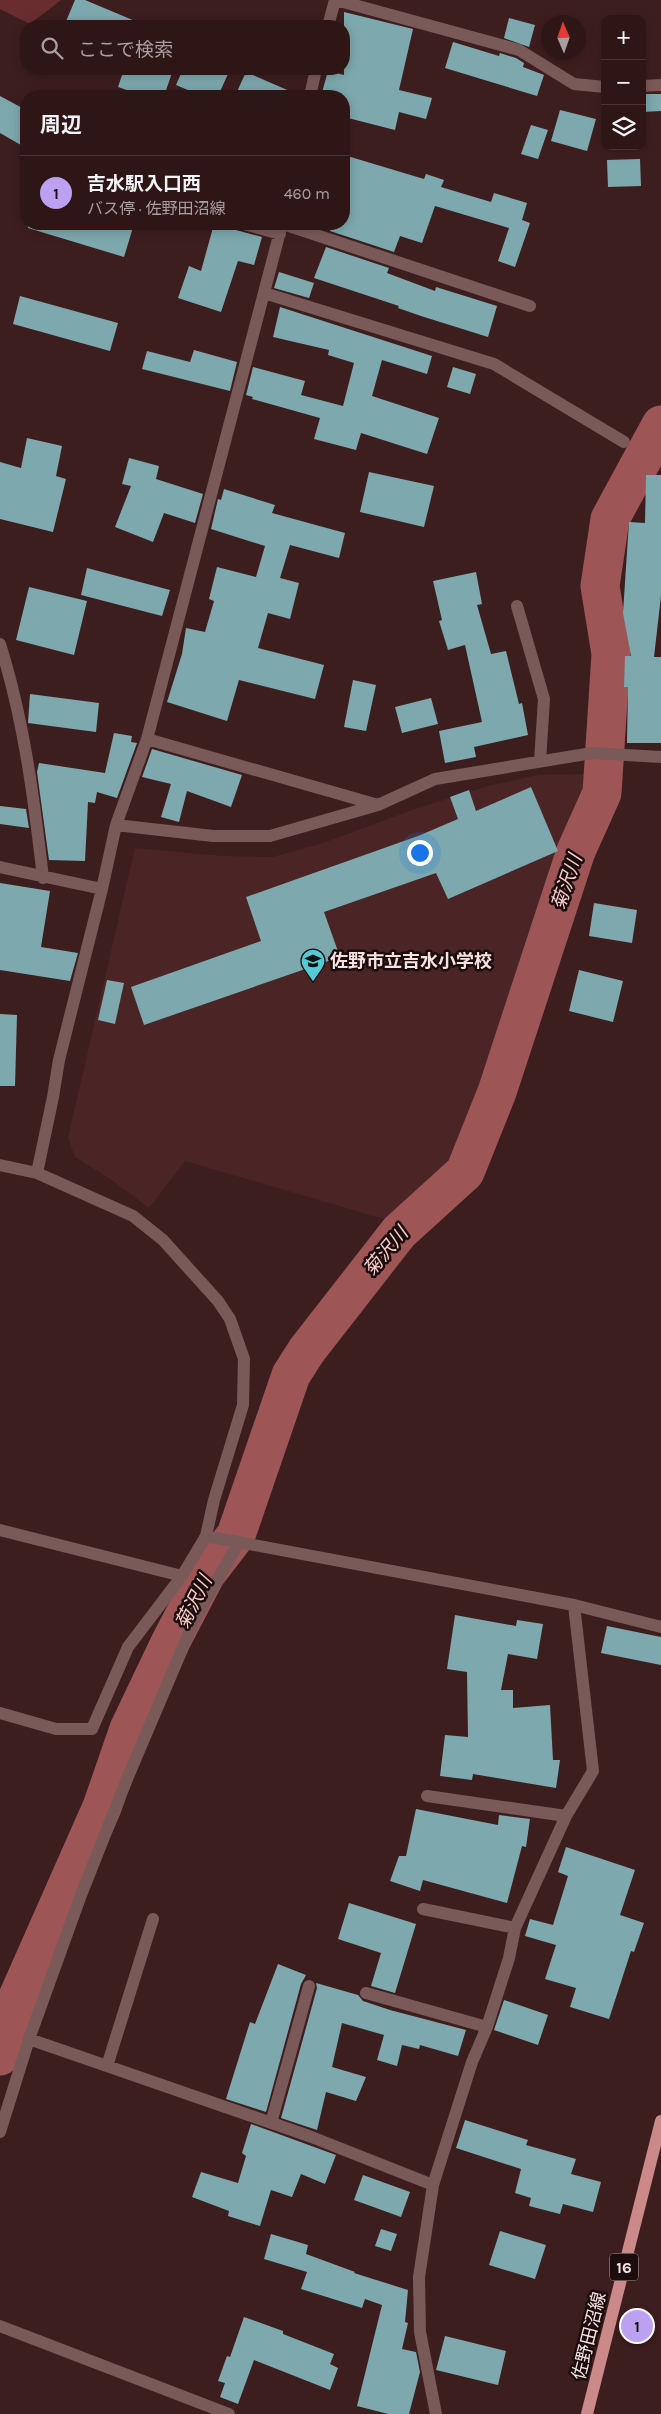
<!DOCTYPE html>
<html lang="ja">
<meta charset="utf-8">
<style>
:root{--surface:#2e1617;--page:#361f20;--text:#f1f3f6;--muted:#a79fa1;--line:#493536;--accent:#bca0f2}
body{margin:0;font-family:Karla,"Noto Sans JP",sans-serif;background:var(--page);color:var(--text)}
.controls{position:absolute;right:15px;top:15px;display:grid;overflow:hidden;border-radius:10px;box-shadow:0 2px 12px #0003}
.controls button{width:45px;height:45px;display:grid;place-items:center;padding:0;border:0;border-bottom:1px solid var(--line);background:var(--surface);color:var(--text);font:25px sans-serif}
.compass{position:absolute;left:541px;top:15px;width:45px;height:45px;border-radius:50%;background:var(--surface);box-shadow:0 2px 12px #0003;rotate:358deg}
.you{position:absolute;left:419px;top:852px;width:18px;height:18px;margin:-12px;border:4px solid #fff;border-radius:50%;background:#1a73e8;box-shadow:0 0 0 8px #1a73e833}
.badge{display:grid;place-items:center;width:32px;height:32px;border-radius:50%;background:var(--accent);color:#111;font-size:16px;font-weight:700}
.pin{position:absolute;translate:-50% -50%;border:2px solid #fff;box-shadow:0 1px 5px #0006}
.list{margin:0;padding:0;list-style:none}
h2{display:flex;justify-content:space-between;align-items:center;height:65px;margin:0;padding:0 20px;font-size:21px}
h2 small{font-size:16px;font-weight:400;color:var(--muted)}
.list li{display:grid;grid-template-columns:32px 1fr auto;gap:15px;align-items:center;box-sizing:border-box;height:75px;padding:0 20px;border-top:1px solid var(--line)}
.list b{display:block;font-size:19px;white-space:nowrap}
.list p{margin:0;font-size:16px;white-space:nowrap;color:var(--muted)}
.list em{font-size:16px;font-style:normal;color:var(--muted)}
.icon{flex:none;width:28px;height:28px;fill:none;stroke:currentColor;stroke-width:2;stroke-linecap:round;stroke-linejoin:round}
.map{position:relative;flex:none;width:661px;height:2414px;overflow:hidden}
.search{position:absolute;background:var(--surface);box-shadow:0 2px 12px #0003;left:20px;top:20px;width:330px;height:55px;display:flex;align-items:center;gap:12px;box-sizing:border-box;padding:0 18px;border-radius:20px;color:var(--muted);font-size:19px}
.panel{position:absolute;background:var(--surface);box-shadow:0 2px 12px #0003;left:20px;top:90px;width:330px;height:140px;border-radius:20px}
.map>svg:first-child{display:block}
.built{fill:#4b2526}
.green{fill:#692d2f}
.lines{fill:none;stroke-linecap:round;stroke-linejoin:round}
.river{stroke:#9d5556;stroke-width:39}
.building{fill:#7da9ae}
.minor{stroke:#7a5a59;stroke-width:12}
.major{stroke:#cb8989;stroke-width:12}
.labels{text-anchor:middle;stroke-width:5;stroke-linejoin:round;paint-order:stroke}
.shield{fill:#1b0d0d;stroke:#b5a1a1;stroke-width:1}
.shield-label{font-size:16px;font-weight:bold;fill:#f7e1e0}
.poi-label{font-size:18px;font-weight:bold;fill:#f7e1e0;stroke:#1b0d0d;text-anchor:start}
.street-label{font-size:18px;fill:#f7e1e0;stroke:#1b0d0d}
.water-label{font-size:19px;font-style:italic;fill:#facecc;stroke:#1b0d0d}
</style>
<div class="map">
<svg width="661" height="2414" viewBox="0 0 661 2414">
<rect width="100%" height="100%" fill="#3d1e1f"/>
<path class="built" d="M 593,774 L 479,1107 L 447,1164 L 391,1221 L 185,1161 L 149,1208 L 112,1180 L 75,1157 L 68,1138 L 135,848 L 222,856 L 273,857 L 323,843 L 418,808 L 488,786 L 538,775 Z"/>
<path class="green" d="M 0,0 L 61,0 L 30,24 L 0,9 Z"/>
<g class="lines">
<path class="river" d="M 0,2056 L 18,1997 L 102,1807 L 129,1729 L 171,1641 L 206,1574 L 236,1535 L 291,1375 L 307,1350 L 399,1232 L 465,1172 L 497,1092 L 576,851 L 602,793 L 611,654 L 600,586 L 610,519 L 661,425"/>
</g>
<path class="building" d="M 75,0 L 85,0 L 147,26 L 64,26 Z
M 344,12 L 413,29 L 399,90 L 432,98 L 426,119 L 399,112 L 395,130 L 344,117 L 344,96 L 321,96 L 328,71 L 344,75 Z
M 509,18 L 535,25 L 529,47 L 504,38 Z
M 453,42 L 499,56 L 500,53 L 516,58 L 524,63 L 523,67 L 544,75 L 537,96 L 445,68 Z
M 124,69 L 161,69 L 172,73 L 164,96 L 144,96 L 118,87 Z
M 183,69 L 215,69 L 228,74 L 218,96 L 202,96 L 176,85 Z
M 246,72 L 301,96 L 235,96 Z
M 642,94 L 661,94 L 661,111 L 642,112 Z
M 0,96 L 26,110 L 26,148 L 0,133 Z
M 560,110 L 596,119 L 587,151 L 551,141 Z
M 531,125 L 548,130 L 538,159 L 521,154 Z
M 344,155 L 424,179 L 426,174 L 444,180 L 441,187 L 491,202 L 494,193 L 527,203 L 522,220 L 530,223 L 515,267 L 498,261 L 509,228 L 435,206 L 422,243 L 400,236 L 394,252 L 330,231 L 333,224 L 344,224 Z
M 640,159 L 641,186 L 608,187 L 607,160 Z
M 29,224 L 134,224 L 124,257 L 28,228 Z
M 214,224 L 262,237 L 254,265 L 238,261 L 221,312 L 178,298 L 189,266 L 201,271 Z
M 326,247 L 389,268 L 387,273 L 435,291 L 436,287 L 497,306 L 488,337 L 421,316 L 398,308 L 399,306 L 314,278 Z
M 279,272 L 314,283 L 309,298 L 274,288 Z
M 20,296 L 118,323 L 110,351 L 13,324 Z
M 280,307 L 432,356 L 427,374 L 382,360 L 372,396 L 439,418 L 427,454 L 361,433 L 356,450 L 314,439 L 320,418 L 252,399 L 253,397 L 246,395 L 253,367 L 305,381 L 301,395 L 343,406 L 354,363 L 328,355 L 329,350 L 273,337 Z
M 194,350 L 237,362 L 230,391 L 142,369 L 147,351 L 190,362 Z
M 453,367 L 476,374 L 470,394 L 447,387 Z
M 27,438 L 62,446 L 56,476 L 66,479 L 53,532 L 0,519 L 0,462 L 21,468 Z
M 129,458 L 159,466 L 156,479 L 203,494 L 195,523 L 164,513 L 153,542 L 115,527 L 131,486 L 122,484 Z
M 369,472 L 434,486 L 424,527 L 360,512 Z
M 646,475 L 661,475 L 661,596 L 654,657 L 661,657 L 661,743 L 627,743 L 628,687 L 624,687 L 625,656 L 631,656 L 623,613 L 626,567 L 629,522 L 645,523 Z
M 224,489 L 275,505 L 272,513 L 345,533 L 339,558 L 290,545 L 280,578 L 299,583 L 290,619 L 268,613 L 258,648 L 324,665 L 315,699 L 239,680 L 227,721 L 167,702 L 182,654 L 186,628 L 205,632 L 214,601 L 209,599 L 217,567 L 256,577 L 265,546 L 211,529 L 218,499 L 221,500 Z
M 87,568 L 170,590 L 162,616 L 81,595 Z
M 476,572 L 482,604 L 477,605 L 491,654 L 506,651 L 519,704 L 522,703 L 528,735 L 474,747 L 476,757 L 445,763 L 439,731 L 482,722 L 465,645 L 448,650 L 439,621 L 442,620 L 433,581 Z
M 29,587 L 87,601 L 74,655 L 16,640 Z
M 353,680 L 376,685 L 366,731 L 344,727 Z
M 30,694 L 99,703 L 96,732 L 28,723 Z
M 431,698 L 438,724 L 402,733 L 395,707 Z
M 114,733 L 132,736 L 131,742 L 137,743 L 117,798 L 97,792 L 95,803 L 88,802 L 85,861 L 49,860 L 37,772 L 39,763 L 105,773 Z
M 152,749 L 242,775 L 231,807 L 187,791 L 179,822 L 161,817 L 171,784 L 142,777 Z
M 531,787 L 558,851 L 448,899 L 436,873 L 324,912 L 340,957 L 144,1025 L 131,987 L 261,941 L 246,897 L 418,836 L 458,819 L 450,797 L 469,790 L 476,811 Z
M 0,806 L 26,809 L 29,828 L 0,824 Z
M 0,883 L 50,891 L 41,947 L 78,953 L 70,981 L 0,970 Z
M 594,903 L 637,910 L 632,943 L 589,936 Z
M 579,970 L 623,981 L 613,1022 L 569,1011 Z
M 107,980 L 124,983 L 115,1024 L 98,1020 Z
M 0,1014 L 17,1015 L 15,1086 L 0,1086 Z
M 455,1615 L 516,1626 L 517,1620 L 543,1624 L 537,1659 L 508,1654 L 501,1690 L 513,1690 L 513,1708 L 550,1705 L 553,1760 L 560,1760 L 556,1788 L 473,1774 L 472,1780 L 440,1776 L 445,1735 L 468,1737 L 467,1672 L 447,1669 Z
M 607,1626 L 661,1637 L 661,1665 L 601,1653 Z
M 416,1809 L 498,1825 L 499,1815 L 530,1819 L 526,1847 L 522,1846 L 507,1903 L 423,1880 L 420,1891 L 390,1881 L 399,1856 L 406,1856 Z
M 566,1847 L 635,1870 L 620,1915 L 644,1923 L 634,1952 L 631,1951 L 609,2019 L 570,2007 L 576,1988 L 545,1979 L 556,1945 L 525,1936 L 530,1919 L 553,1925 L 568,1876 L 558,1872 Z
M 349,1903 L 416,1924 L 395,1993 L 371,1986 L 381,1953 L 338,1939 Z
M 278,1964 L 306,1975 L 301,1984 L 266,2112 L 226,2099 L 250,2022 L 255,2024 Z
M 316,1983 L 358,1995 L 363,2001 L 390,2010 L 466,2030 L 458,2056 L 420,2045 L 419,2049 L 402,2045 L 397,2066 L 377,2060 L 384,2035 L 342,2023 L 332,2067 L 366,2077 L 356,2101 L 326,2092 L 317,2130 L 281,2118 L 317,1988 Z
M 504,2000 L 548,2015 L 538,2045 L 494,2030 Z
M 465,2120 L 528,2140 L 526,2145 L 576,2159 L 571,2174 L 601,2182 L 593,2212 L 563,2204 L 560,2214 L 529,2206 L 531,2198 L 515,2193 L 521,2169 L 456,2148 Z
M 251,2124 L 336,2155 L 325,2184 L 301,2174 L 292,2197 L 271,2190 L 260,2226 L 228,2216 L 229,2211 L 192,2197 L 201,2172 L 238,2183 L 246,2156 L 242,2153 Z
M 363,2175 L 410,2192 L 401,2217 L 354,2200 Z
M 381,2229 L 397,2234 L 391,2251 L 375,2246 Z
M 500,2231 L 546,2245 L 535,2279 L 489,2265 Z
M 271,2234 L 308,2245 L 306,2254 L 355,2272 L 354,2273 L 408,2290 L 405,2322 L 408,2323 L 402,2349 L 416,2352 L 420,2372 L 409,2414 L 388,2414 L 357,2406 L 382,2305 L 365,2299 L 362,2308 L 301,2289 L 307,2272 L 264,2259 Z
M 244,2317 L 283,2331 L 283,2334 L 334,2354 L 330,2364 L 338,2368 L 330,2390 L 254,2360 L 238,2404 L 220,2397 L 225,2383 L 218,2381 L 227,2356 L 230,2357 Z
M 445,2336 L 506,2351 L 498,2385 L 436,2370 Z"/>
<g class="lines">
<path class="minor" d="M 336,0 L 519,50 L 574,84 L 605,87
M 328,26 L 335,0
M 642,86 L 661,85
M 310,96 L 316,69
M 244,224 L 280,234
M 283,224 L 530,306
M 264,293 L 494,364 L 624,442
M 517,606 L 544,699 L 540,761
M 0,644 C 24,720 34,799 43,878
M 147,739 L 378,805
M 116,825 L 213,836 L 270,836 L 378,805 L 435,779 L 592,753 L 661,757
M 0,867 L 102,889
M 0,1165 L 37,1173 L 133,1216 L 163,1240 L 218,1301 L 230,1319 L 244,1359 L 243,1405 L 214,1500 L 206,1536 L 182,1576 L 128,1647 L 92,1729 L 56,1729 L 0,1713
M 37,1173 L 53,1097 L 59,1060 L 102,889 L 116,825 L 147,739 L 282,224
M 0,1530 L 182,1576
M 206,1536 L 574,1605 L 661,1627
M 427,1796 L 566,1816
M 423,1909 L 515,1928
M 366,1993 L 487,2027
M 29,2039 L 309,2136 L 433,2185
M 107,2066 L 153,1919
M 271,2123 L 309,1986
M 0,2132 L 29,2039 L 81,1895 L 127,1779 L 195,1619 L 239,1542
M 0,2326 L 229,2414
M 436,2414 L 420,2332 L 419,2277 L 433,2185 L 472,2062 L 487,2027 L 509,1958 L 515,1928 L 566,1816 L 593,1771 L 574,1605"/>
<path class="major" d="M 587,2414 L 661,2121"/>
</g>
<defs>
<symbol id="school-pin" viewBox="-11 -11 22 30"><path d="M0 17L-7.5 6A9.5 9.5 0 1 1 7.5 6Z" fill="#52cbd7" stroke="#1b0d0d"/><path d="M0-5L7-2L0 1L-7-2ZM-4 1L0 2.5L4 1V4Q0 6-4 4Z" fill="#111"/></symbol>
</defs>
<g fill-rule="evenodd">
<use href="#school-pin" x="299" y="947" width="28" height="38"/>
</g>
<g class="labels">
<rect class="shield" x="610" y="2253.5" width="28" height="27" rx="4"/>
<g class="shield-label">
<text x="624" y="2273">16</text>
</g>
<g class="poi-label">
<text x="330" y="967">佐野市立吉水小学校</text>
</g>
<g class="street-label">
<text transform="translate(589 2336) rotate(-76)" y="6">佐野田沼線</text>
</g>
<g class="water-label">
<text transform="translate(566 882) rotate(-71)" y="7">菊沢川</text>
<text transform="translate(385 1251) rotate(-50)" y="7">菊沢川</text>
<text transform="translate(193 1602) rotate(-63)" y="7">菊沢川</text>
</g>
</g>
</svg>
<div class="controls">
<button>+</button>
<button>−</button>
<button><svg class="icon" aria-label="layers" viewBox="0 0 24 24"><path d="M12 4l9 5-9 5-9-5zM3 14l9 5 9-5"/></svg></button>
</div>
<svg class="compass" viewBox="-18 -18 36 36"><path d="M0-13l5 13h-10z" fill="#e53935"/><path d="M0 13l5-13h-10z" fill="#a79fa1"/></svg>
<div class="you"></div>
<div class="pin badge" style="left:637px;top:2326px">1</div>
<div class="search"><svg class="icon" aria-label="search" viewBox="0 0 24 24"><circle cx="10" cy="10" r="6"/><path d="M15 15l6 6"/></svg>ここで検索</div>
<section class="panel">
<h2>周辺<small></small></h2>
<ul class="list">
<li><span class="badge">1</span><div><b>吉水駅入口西</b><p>バス停 · 佐野田沼線</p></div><em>460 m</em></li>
</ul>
</section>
</div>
